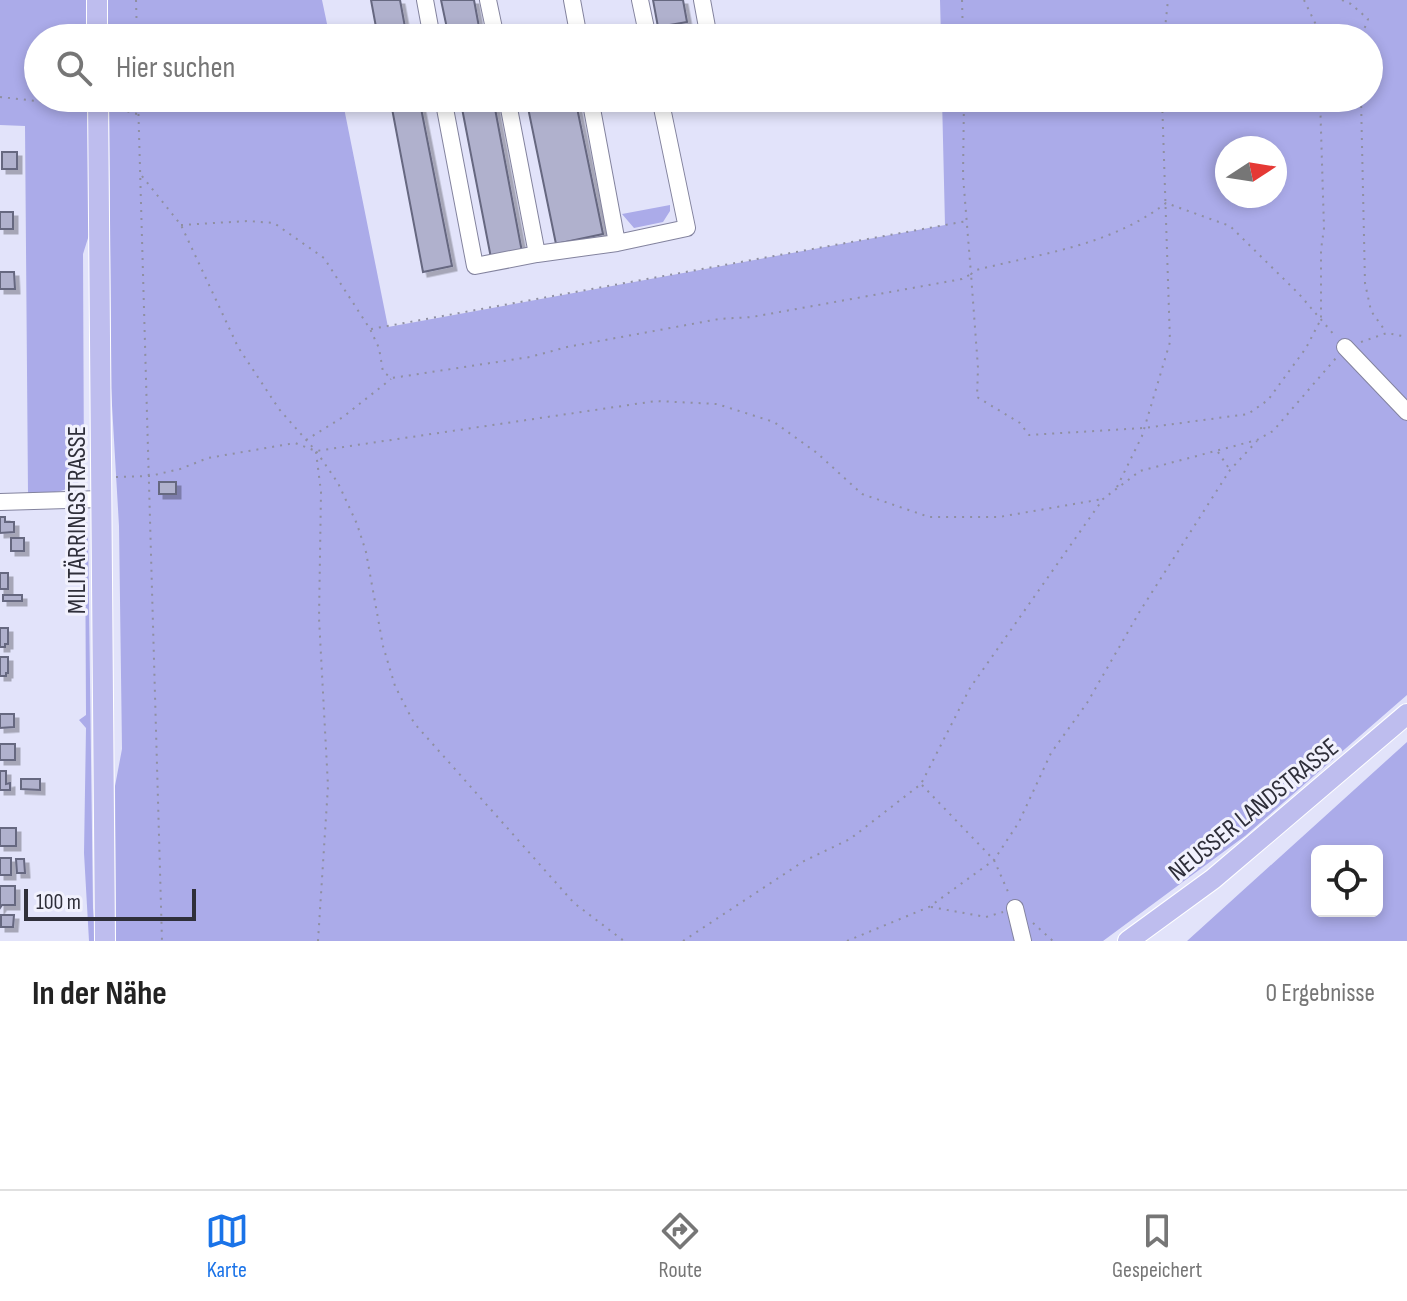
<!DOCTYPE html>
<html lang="de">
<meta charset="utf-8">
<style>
:root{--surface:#fff;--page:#f2f2f2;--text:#222;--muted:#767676;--line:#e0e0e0;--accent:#1a73e8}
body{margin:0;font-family:"Sofia Sans Condensed",sans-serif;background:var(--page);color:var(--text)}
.controls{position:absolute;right:24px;bottom:24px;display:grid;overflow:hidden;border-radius:12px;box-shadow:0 4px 12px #0003}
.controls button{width:72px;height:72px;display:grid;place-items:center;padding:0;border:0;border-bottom:2px solid var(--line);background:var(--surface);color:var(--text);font:40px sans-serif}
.compass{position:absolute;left:1215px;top:136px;width:72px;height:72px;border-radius:50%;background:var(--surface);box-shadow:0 4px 12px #0003;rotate:78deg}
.scale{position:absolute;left:24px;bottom:20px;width:172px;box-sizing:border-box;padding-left:8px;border:4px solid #2f2f3a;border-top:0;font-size:22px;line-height:28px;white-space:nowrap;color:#2f2f3a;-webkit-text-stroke:6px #f1f1fd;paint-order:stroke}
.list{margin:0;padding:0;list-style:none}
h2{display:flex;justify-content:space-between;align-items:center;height:104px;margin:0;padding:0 32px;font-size:34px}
h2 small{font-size:26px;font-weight:400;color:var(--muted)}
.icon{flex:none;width:44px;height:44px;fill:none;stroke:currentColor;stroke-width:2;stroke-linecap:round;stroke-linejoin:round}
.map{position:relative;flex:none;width:1407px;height:941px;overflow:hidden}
.search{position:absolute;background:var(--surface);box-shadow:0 4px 12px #0003;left:24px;right:24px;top:24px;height:88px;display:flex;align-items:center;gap:20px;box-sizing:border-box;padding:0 28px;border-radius:44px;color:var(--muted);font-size:30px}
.sheet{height:248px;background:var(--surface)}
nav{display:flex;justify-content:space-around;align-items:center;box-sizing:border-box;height:112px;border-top:2px solid var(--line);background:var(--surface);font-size:22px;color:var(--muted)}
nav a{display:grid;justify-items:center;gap:4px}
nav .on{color:var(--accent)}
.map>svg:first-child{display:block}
.green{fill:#ababe9;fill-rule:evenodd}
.building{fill:#b0b1cd;stroke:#666780;stroke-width:2;filter:url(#shadow)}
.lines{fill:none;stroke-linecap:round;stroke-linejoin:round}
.minor-casing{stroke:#83839e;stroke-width:18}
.major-casing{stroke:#fff;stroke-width:22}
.path{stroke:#8f8fa1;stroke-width:2;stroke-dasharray:2 6;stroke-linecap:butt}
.minor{stroke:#fff;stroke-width:16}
.major{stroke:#bebdee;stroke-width:20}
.labels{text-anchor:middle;stroke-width:6;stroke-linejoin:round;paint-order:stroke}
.street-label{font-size:26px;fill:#2f2f3a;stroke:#f1f1fd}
</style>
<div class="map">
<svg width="1407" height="941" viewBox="0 0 1407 941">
<defs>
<filter id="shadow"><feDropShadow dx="4.5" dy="4.5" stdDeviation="0" flood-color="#0004"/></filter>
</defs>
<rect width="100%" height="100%" fill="#e2e3fa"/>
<path class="green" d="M 0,0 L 87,0 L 87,38 L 38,38 L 38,98 L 88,98 L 89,235 L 83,254 L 84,477 C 70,494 48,493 28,493 L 25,126 L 0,125 Z
M 107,0 L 322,0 L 330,38 L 108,38 Z
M 940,0 L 1407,0 L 1407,695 L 1245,836 L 1103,941 L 116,941 L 115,786 L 122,749 L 119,526 L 111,388 L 109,98 L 342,98 L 388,327 L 945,225 L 942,98 L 1369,98 L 1369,38 L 941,38 ZM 1227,148 L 1275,148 L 1275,196 L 1227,196 Z
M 670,205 L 670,211 L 663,222 L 634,228 L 622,214 Z
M 85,513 L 88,527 L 93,908 L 96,941 L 89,941 L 84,853 L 86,728 L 79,720 L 86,715 Z
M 1407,742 L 1407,941 L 1187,941 ZM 1317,851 L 1377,851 L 1377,911 L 1317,911 Z"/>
<path class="building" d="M 371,0 L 400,0 L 407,38 L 378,38 Z
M 441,0 L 474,0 L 481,38 L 449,38 Z
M 653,0 L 683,0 L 687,22 L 658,27 Z
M 390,98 L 419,98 L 452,266 L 423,272 Z
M 460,98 L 493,98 L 522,252 L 491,258 Z
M 526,98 L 575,98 L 603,234 L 556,244 Z
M 2,152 L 17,152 L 17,169 L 2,169 Z
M 0,212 L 13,212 L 13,229 L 0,229 Z
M 0,272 L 14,272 L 15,289 L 0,289 Z
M 159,482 L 176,482 L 176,494 L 159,494 Z
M 0,517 L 5,517 L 5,522 L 14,522 L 14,532 L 0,533 Z
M 11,538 L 24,538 L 24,551 L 11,551 Z
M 0,573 L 8,573 L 8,589 L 0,589 Z
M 3,595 L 22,595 L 22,601 L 3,601 Z
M 0,628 L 8,628 L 8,644 L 5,644 L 5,647 L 0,647 Z
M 0,657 L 8,657 L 8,673 L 6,673 L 6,676 L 0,676 Z
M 0,714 L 14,714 L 14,727 L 0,728 Z
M 0,744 L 15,744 L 15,760 L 0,760 Z
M 0,771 L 6,771 L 6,784 L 10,783 L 10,790 L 0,790 Z
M 21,779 L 40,779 L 40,790 L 21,789 Z
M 0,828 L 16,828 L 16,846 L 0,846 Z
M 0,858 L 11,858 L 11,875 L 0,875 Z
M 16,859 L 24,859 L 25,873 L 17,873 Z
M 0,886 L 15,886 L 15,905 L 2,905 L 0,908 Z
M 1,915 L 14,915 L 13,927 L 1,927 Z"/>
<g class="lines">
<defs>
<path id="minor" d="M 425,0 L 432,38
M 488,0 L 496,38
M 572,0 L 579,38
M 640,0 L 648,38
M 702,0 L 709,38
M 443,98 L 475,266 L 537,254 L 507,98
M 590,98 L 617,243
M 537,254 L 617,243 L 687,228 L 660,98
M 1345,347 L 1407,412
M 0,502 L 101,499
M 1015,908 L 1023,941"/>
<path id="major" d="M 97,0 L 97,38
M 98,98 L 105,941
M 1128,941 L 1213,879 L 1407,714"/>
</defs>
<use href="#minor" class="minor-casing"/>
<use href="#major" class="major-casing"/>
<path class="path" d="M 136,0 L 137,38
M 962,0 L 963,38
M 1304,0 L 1319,31 L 1320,38
M 1342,0 L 1351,4 L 1368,19 L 1361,38
M 1164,38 L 1168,0
M 0,97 L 82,106
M 138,98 L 162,941
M 964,98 L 963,176 L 971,274 L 976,270 C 1043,253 1110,246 1166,203 L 1230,226 L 1299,294 L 1336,337
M 1361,98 L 1365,283 L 1371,311 L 1386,332
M 112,107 L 137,114
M 142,176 L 181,225 L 238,347 L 279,409 L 316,451 L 338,483 L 357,524 L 366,552 L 383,646 L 395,686 L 414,723 L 574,903 L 624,941
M 181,225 L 248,221 L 274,223 L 324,258 L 370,329 L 379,348 L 383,372 L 392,378 L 530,357 L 567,347 L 719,319 L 752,317 L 962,279 L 971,274 L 978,368 L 977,397 L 1020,423 L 1029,435 L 1144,428 L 1248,414 L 1268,400 L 1306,348 L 1321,319 L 1321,250 L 1324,228 L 1320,98
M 371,329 L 967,221
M 1361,342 L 1387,333 L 1407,337
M 306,440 L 343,417 L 391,379
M 316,452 L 321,492 L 319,618 L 328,786 L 318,941
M 1218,452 L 1230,470
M 116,477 L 150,476 L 180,469 L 208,458 L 295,443 L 316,451 L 656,401 L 717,404 L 774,422 L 817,453 L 862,494 L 929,517 L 999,517 L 1103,499
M 1117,487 L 1142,436 L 1170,342 L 1162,98
M 922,785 L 994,860 L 1009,894
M 931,907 L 986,917 L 1003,912
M 1033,923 L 1053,941
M 683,941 L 804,861 L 850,839 L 921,784 L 970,688 L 1103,499 L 1140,471 L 1257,440 L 1273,431 L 1336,358
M 847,941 L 929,907 L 994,860 L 1019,822 L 1051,753 L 1087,703 L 1140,611 L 1230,470 L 1257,441"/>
<use href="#minor" class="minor"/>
<use href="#major" class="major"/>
</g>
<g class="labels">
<g class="street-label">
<text transform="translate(76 520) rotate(-90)" y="9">MILITÄRRINGSTRASSE</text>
<text transform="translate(1253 809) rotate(-39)" y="9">NEUSSER LANDSTRASSE</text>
</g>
</g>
</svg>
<div class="controls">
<button><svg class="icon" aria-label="locate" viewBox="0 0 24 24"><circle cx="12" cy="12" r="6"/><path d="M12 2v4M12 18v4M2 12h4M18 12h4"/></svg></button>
</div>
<svg class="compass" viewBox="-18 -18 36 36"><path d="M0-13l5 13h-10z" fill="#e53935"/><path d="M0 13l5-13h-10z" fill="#767676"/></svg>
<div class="scale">100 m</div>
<div class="search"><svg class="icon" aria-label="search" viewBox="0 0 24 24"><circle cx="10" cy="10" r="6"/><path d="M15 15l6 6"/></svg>Hier suchen</div>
</div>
<section class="sheet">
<h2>In der Nähe<small>0 Ergebnisse</small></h2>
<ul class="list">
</ul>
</section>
<nav>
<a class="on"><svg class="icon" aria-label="map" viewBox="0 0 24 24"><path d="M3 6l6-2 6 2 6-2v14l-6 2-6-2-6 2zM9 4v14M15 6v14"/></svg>Karte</a>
<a><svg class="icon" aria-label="directions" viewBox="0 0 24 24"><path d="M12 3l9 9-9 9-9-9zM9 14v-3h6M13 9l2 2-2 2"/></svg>Route</a>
<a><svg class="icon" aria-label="saved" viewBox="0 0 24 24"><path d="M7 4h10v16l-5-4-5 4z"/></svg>Gespeichert</a>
</nav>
